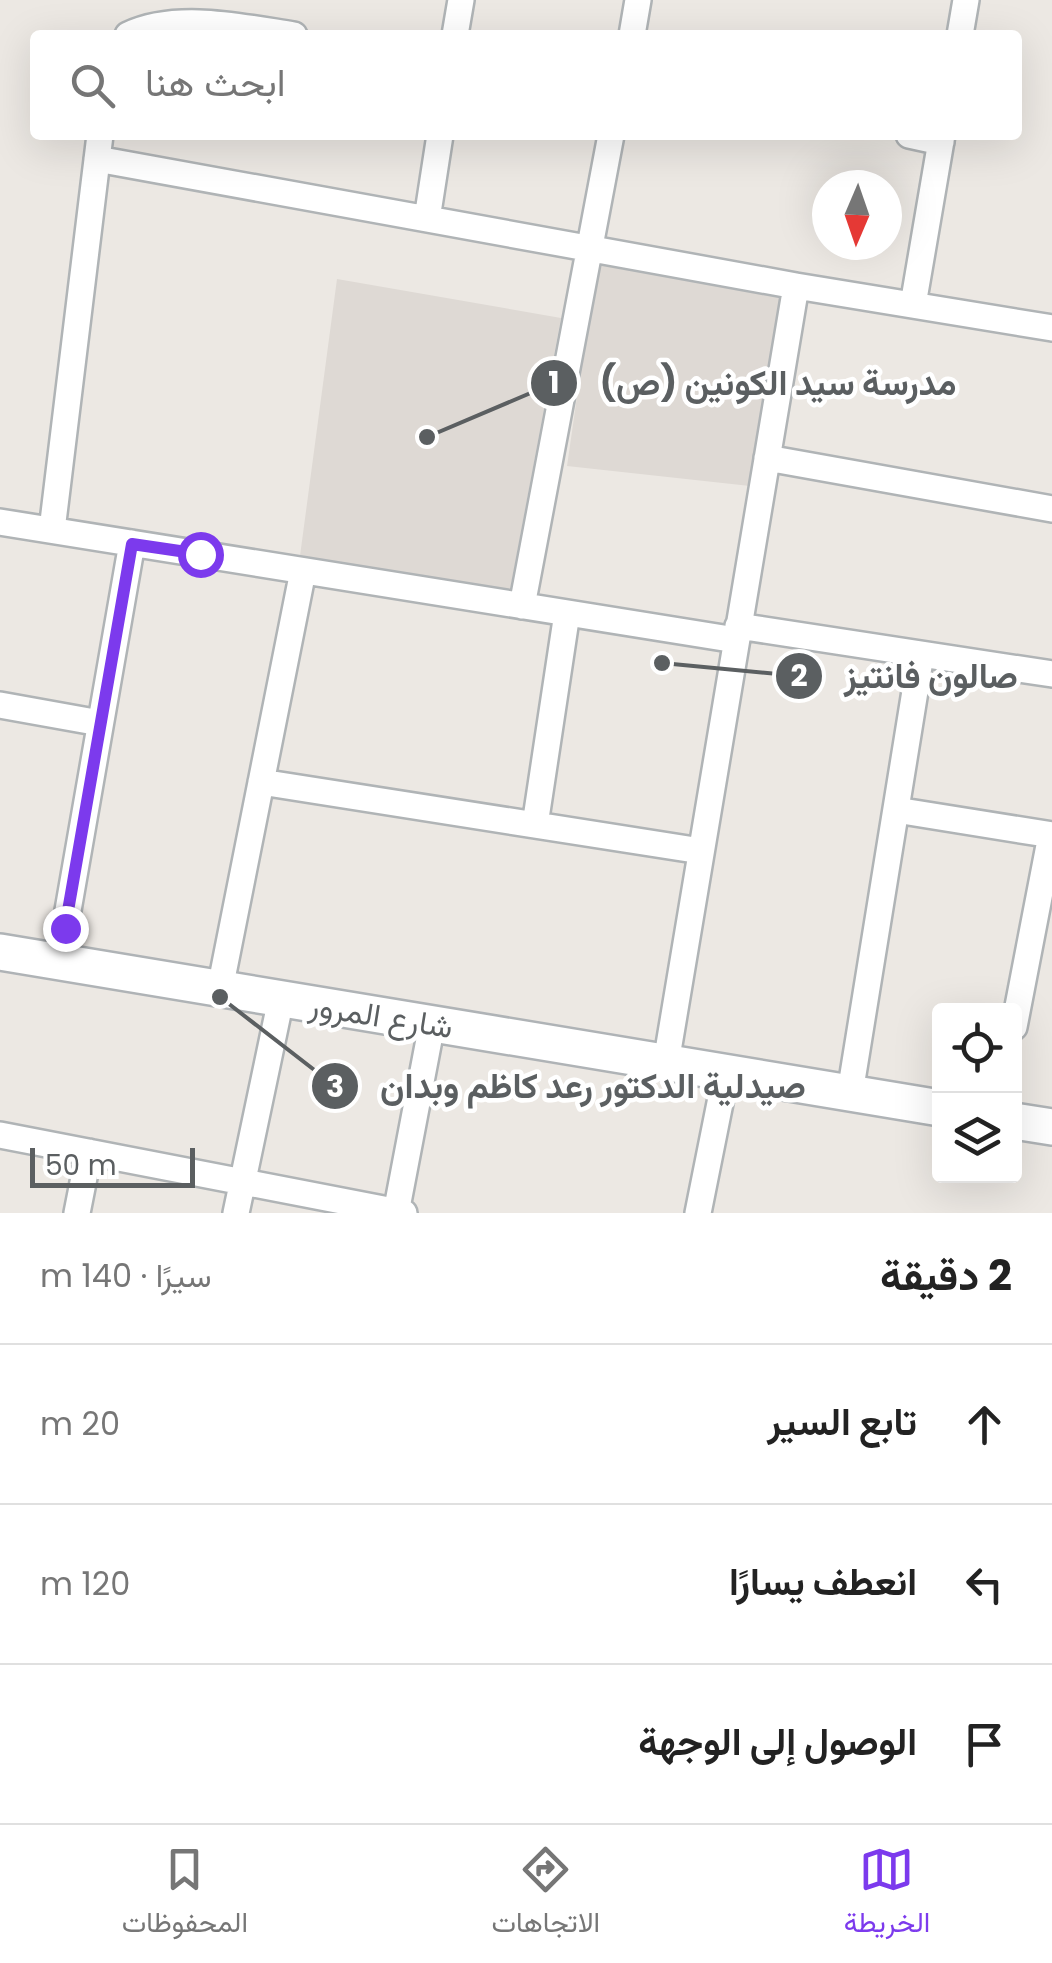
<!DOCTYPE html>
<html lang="ar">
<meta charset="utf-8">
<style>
:root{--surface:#fff;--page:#f6f6f6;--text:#222;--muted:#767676;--line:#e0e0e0;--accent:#7c3aed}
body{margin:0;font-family:Poppins,Vazirmatn,sans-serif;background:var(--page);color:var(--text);direction:rtl}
.controls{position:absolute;right:30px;bottom:30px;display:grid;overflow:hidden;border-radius:10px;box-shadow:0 10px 40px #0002}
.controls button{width:90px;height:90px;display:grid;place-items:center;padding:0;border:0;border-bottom:2px solid var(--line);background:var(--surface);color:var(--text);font:50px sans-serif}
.compass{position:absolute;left:812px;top:170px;width:90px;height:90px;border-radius:50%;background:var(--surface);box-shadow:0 10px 40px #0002;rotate:182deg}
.scale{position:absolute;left:30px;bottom:25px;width:165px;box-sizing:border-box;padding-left:10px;border:5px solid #5b5f61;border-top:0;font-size:28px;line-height:35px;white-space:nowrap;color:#5b5f61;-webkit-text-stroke:8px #fff;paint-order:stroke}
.stop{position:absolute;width:30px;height:30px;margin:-22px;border:8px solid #7c3aed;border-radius:50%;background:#fff}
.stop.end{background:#7c3aed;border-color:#fff;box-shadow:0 2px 10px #0008}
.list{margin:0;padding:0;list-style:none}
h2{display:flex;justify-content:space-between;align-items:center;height:130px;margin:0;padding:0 40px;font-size:42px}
h2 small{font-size:32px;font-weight:400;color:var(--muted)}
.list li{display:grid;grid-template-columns:65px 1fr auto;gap:30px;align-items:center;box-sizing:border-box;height:160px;padding:0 40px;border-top:2px solid var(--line)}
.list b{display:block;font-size:38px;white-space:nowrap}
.list em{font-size:32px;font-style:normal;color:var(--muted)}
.icon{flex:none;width:55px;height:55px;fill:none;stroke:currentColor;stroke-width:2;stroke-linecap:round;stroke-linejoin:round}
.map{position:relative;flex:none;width:1052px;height:1213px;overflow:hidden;direction:ltr}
.search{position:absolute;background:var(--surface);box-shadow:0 10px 40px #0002;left:30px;right:30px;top:30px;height:110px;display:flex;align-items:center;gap:25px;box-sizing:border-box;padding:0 35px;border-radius:10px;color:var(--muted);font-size:38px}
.sheet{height:610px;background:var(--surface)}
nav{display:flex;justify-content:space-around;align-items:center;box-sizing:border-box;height:140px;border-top:2px solid var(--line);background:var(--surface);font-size:28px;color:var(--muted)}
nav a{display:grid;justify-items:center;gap:5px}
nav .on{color:var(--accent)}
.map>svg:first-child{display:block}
.education{fill:#ded9d4}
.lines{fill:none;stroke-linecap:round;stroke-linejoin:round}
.street-casing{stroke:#b0b4b6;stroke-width:30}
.secondary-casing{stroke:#afb3b6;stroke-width:40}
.street{stroke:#fff;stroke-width:25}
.secondary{stroke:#fff;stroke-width:35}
.route{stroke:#7c3aed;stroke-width:12}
.labels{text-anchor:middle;stroke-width:9;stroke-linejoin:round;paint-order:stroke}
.street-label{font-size:32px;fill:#5b5f61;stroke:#fff}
.leader{fill:none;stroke:#5b5f61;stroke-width:4}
.callout-dot{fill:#5b5f61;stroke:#fff;stroke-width:4}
.mark-label{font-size:30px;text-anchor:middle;font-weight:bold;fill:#fff}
.callout-label{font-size:35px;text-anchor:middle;font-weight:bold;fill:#5b5f61;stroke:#fff;stroke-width:9;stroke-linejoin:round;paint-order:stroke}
</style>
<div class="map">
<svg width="1052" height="1213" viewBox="0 0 1052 1213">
<rect width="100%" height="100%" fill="#ece8e3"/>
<path class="education" d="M 597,259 L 786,293 L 750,486 L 567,466 Z
M 337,279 L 561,318 L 510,590 L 300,556 Z"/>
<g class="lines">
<defs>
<path id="street" d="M 128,35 C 176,12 242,27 294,35
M 455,35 L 461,0
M 632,35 L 638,0
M 960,35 L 966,0
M 909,135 L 941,142
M 97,159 L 796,286 L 666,1063
M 427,219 L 440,135
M 796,286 L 1052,328
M 913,305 L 942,135
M 767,458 L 1052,509
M 0,522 L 736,640
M 52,530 L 100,135
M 522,606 L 611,135
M 738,626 L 1052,674
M 0,705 L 100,723
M 261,782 L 701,851
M 896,810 L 1052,835
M 535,825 L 567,613
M 59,962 L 132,543
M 220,989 L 303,571
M 1014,1027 L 1051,835
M 850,1093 L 921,654
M 0,1135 L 404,1213
M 77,1213 L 89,1152
M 236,1213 L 281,999
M 396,1213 L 432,1024
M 698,1213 L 726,1073"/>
<path id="secondary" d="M 0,952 L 940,1108
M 1014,1121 L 1052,1127"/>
</defs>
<use href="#street" class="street-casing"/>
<use href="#secondary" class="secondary-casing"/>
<use href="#street" class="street"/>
<use href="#secondary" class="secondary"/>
</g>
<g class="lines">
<path class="route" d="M 65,928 L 132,544 L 200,554"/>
</g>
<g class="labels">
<g class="street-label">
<text transform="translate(381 1016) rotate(9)" y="11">شارع المرور</text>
</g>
</g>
<path class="leader" d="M427 437L554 383M662 663L799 676M220 997L335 1086"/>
<g class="callout-dot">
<circle cx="427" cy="437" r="10"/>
<circle cx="662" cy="663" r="10"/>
<circle cx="220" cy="997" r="10"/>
<circle cx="554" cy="383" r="25"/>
<circle cx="799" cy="676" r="25"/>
<circle cx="335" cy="1086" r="25"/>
</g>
<g class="mark-label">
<text x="554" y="393">1</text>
<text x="799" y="686">2</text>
<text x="335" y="1097">3</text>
</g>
<g class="callout-label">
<text x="778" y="395">مدرسة سيد الكونين (ص)</text>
<text x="931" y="688">صالون فانتيز</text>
<text x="593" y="1098">صيدلية الدكتور رعد كاظم وبدان</text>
</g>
</svg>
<div class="controls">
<button><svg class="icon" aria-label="locate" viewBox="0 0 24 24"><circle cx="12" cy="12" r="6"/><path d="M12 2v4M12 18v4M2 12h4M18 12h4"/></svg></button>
<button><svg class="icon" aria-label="layers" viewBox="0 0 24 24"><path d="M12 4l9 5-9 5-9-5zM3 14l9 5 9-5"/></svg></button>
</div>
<svg class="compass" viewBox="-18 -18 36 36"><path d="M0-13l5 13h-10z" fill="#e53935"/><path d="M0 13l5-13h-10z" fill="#767676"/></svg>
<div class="scale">50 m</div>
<div class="stop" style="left:200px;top:554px"></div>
<div class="stop end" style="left:65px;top:928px"></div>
<div class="search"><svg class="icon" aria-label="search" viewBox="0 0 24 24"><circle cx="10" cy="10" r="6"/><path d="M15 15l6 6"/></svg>ابحث هنا</div>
</div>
<section class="sheet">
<h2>2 دقيقة<small>سيرًا · 140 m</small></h2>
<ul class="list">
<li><svg class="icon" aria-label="ahead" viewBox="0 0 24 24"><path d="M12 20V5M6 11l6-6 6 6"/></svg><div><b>تابع السير</b></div><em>20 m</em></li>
<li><svg class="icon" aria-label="left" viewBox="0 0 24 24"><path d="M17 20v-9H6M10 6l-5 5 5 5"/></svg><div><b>انعطف يسارًا</b></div><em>120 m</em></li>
<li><svg class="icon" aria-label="arrive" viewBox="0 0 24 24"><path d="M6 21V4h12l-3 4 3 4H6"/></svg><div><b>الوصول إلى الوجهة</b></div></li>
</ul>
</section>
<nav>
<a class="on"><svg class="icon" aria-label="map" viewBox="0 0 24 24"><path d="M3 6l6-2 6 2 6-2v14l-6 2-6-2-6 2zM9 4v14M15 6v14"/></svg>الخريطة</a>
<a><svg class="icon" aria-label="directions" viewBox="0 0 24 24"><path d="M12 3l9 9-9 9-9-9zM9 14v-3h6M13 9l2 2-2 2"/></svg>الاتجاهات</a>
<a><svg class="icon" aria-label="saved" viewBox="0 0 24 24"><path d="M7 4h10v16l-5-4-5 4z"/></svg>المحفوظات</a>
</nav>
